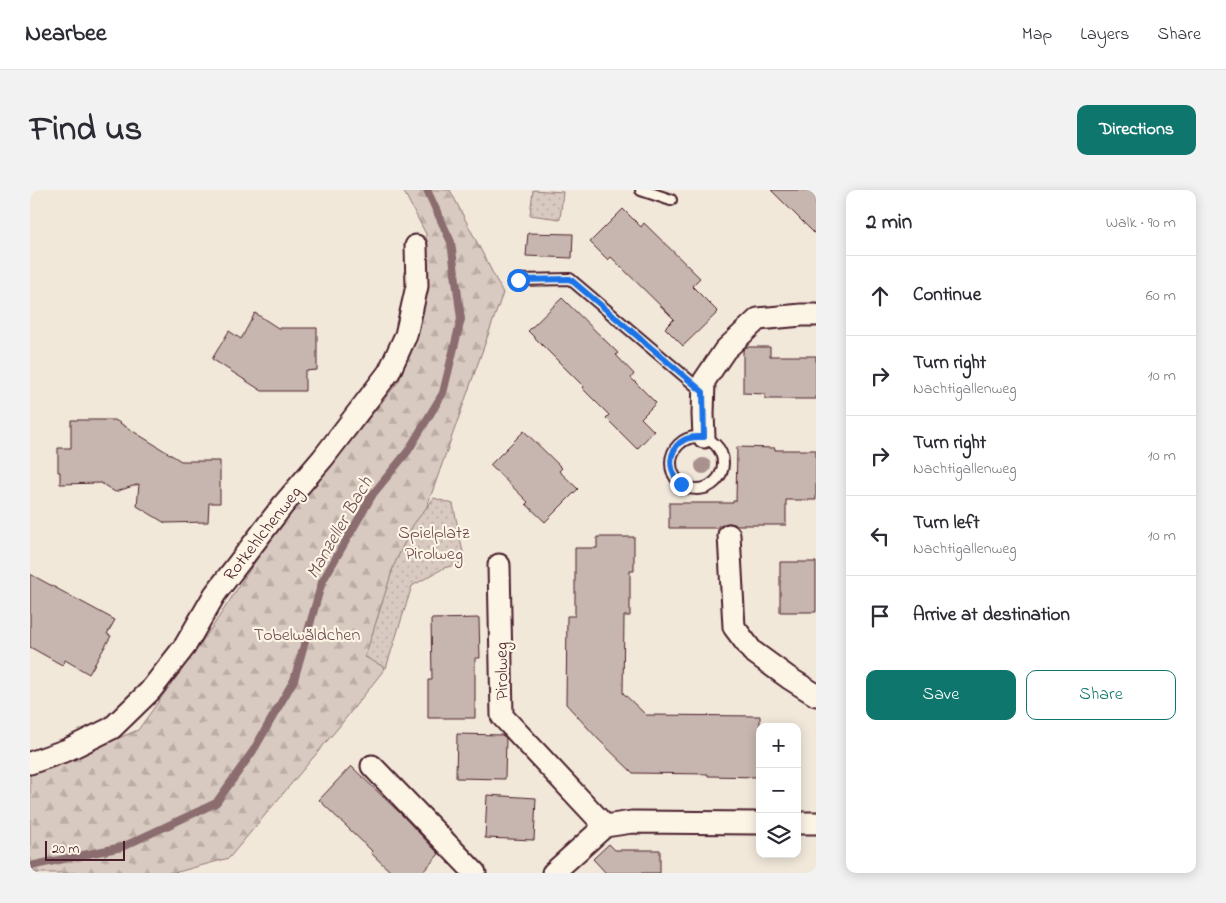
<!DOCTYPE html>
<meta charset="utf-8">
<style>
:root{--surface:#fff;--page:#f2f2f3;--text:#2b2b33;--muted:#7c7c81;--line:#e1e1e2;--accent:#0f766e}
body{margin:0;font-family:"Indie Flower",sans-serif;background:var(--page);color:var(--text)}
.controls{position:absolute;right:15px;bottom:15px;display:grid;overflow:hidden;border-radius:10px;box-shadow:0 2px 12px #0003}
.controls button{width:45px;height:45px;display:grid;place-items:center;padding:0;border:0;border-bottom:1px solid var(--line);background:var(--surface);color:var(--text);font:25px sans-serif}
.scale{position:absolute;left:15px;bottom:12px;width:80px;box-sizing:border-box;padding-left:5px;border:2px solid #4a1f2b;border-top:0;font-size:14px;line-height:18px;white-space:nowrap;color:#4a1f2b;-webkit-text-stroke:4px #fcf5e5;paint-order:stroke}
.stop{position:absolute;width:15px;height:15px;margin:-11px;border:4px solid #1a73e8;border-radius:50%;background:#fff}
.stop.end{background:#1a73e8;border-color:#fff;box-shadow:0 1px 5px #0008}
.list{margin:0;padding:0;list-style:none}
h2{display:flex;justify-content:space-between;align-items:center;height:65px;margin:0;padding:0 20px;font-size:21px}
h2 small{font-size:16px;font-weight:400;color:var(--muted)}
.list li{display:grid;grid-template-columns:32px 1fr auto;gap:15px;align-items:center;box-sizing:border-box;height:80px;padding:0 20px;border-top:1px solid var(--line)}
.list b{display:block;font-size:19px;white-space:nowrap}
.list p{margin:0;font-size:16px;white-space:nowrap;color:var(--muted)}
.list em{font-size:16px;font-style:normal;color:var(--muted)}
.actions{display:flex;gap:10px;padding:15px 20px}
.actions a{flex:1;padding:11px 0;border:1px solid var(--accent);border-radius:10px;text-align:center;font-size:18px;color:var(--accent)}
.actions .main{background:var(--accent);color:#fff}
.icon{flex:none;width:28px;height:28px;fill:none;stroke:currentColor;stroke-width:2;stroke-linecap:round;stroke-linejoin:round}
.map{position:relative;flex:none;width:786px;height:683px;overflow:hidden;border-radius:10px}
header{display:flex;align-items:center;gap:30px;box-sizing:border-box;height:70px;padding:0 25px;background:var(--surface);border-bottom:1px solid var(--line)}
header strong{font-size:24px}
nav{display:flex;gap:28px;margin-inline-start:auto;font-size:18px}
.intro{display:flex;align-items:center;justify-content:space-between;box-sizing:border-box;height:120px;padding:0 30px}
h1{margin:0;font-size:35px}
.button{padding:12px 22px;border-radius:10px;background:var(--accent);color:#fff;font-size:18px;font-weight:700}
main{display:flex;gap:30px;padding:0 30px}
aside{flex:1;background:var(--surface);border-radius:10px;box-shadow:0 2px 12px #0003}
.map>svg:first-child{display:block}
.forest{fill:url(#forest-firs);stroke:#917476}
.park{fill:url(#park-dots);stroke:#917476}
.lines{fill:none;stroke-linecap:round;stroke-linejoin:round}
.stream{stroke:#8b6d6f;stroke-width:8}
.building{fill:#c7b6af;stroke:#4a1f2b}
.service-casing{stroke:#4a1f2b;stroke-width:14}
.minor-casing{stroke:#4a1f2b;stroke-width:25}
.service{stroke:#fcf5e5;stroke-width:10}
.minor{stroke:#fcf5e5;stroke-width:21}
.tree{fill:#a9918e}
.route{stroke:#1a73e8;stroke-width:6}
.labels{text-anchor:middle;stroke-width:4.5;stroke-linejoin:round;paint-order:stroke}
.park-label{font-size:18px;fill:#6e4a50;stroke:#fcf5e5}
.street-label{font-size:18px;fill:#4a1f2b;stroke:#fcf5e5}
.water-label{font-size:19px;font-style:italic;fill:#704c53;stroke:#fcf5e5}
</style>
<header>
<strong>Nearbee</strong>
<nav><a>Map</a><a>Layers</a><a>Share</a></nav>
</header>
<div class="intro"><h1>Find us</h1><a class="button">Directions</a></div>
<main>
<div class="map">
<svg width="786" height="683" viewBox="0 0 786 683">
<defs>
<pattern id="forest-firs" width="22" height="20" patternUnits="userSpaceOnUse" patternTransform="scale(1.25)"><rect width="22" height="20" fill="#d8cac0"/><path d="M5 1l3.5 6h-7zM16 11l3.5 6h-7z" fill="#bbada5"/></pattern>
<pattern id="park-dots" width="8" height="8" patternUnits="userSpaceOnUse" patternTransform="scale(1.25)"><rect width="8" height="8" fill="#d8cac0"/><path d="M2 2h.1M6 6h.1" fill="none" stroke="#bbada5" stroke-width="1.8" stroke-linecap="round"/></pattern>
</defs>
<rect width="100%" height="100%" fill="#f1e8da"/>
<filter id="ink" filterUnits="userSpaceOnUse"><feTurbulence type="fractalNoise" baseFrequency=".02" numOctaves="2"/><feDisplacementMap in="SourceGraphic" scale="10" xChannelSelector="R" yChannelSelector="G"/><feConvolveMatrix kernelMatrix="1 2 1 2 8 2 1 2 1" color-interpolation-filters="sRGB"/></filter>
<g filter="url(#ink)">
<path class="forest" d="M 373,0 L 420,0 L 473,103 L 379,367 L 353,481 L 308,538 L 199,668 L 144,683 L 0,683 L 0,585 L 108,540 L 181,439 L 249,335 L 336,232 L 369,191 L 390,135 L 398,91 L 396,44 Z"/>
<path class="park" d="M 503,0 L 533,2 L 530,29 L 500,25 Z
M 404,308 L 423,314 L 435,372 L 414,378 L 382,396 L 356,478 L 335,467 L 364,375 L 383,335 Z"/>
<g class="lines">
<path class="stream" d="M 0,676 L 92,657 L 186,613 L 223,561 L 264,490 L 292,392 L 343,304 L 378,261 L 413,203 L 431,129 L 421,52 L 397,0"/>
</g>
<path class="building" d="M 741,0 L 786,0 L 786,45 Z
M 593,19 L 611,37 L 614,33 L 670,88 L 662,96 L 688,122 L 653,156 L 635,138 L 644,129 L 581,67 L 578,70 L 560,52 Z
M 498,43 L 543,44 L 542,68 L 496,66 Z
M 532,108 L 588,163 L 586,165 L 604,184 L 601,188 L 626,213 L 611,228 L 624,241 L 607,259 L 576,228 L 579,225 L 553,199 L 554,197 L 498,141 Z
M 225,123 L 248,138 L 287,138 L 287,180 L 275,181 L 275,201 L 232,201 L 182,169 L 199,141 L 211,149 Z
M 716,157 L 740,157 L 740,166 L 786,166 L 786,209 L 735,209 L 735,204 L 713,203 L 713,160 Z
M 41,230 L 85,230 L 151,271 L 190,271 L 190,313 L 179,313 L 178,332 L 135,333 L 107,316 L 109,294 L 85,302 L 71,293 L 30,294 L 30,282 L 28,282 L 28,258 L 41,258 Z
M 494,241 L 532,278 L 529,281 L 548,299 L 515,332 L 496,314 L 498,312 L 460,275 Z
M 707,257 L 745,258 L 745,260 L 786,260 L 786,310 L 756,310 L 756,335 L 707,335 L 699,333 L 691,336 L 688,336 L 688,338 L 639,338 L 639,313 L 703,313 L 703,311 L 706,311 Z
M 567,347 L 604,347 L 604,381 L 600,381 L 600,426 L 594,426 L 593,503 L 616,525 L 730,526 L 730,587 L 678,586 L 678,584 L 603,583 L 568,549 L 536,514 L 537,426 L 545,426 L 545,358 L 567,358 Z
M 750,372 L 786,372 L 786,422 L 750,422 Z
M 0,384 L 85,430 L 77,444 L 81,446 L 59,484 L 35,470 L 32,475 L 0,457 Z
M 449,428 L 450,468 L 445,468 L 445,528 L 398,528 L 398,490 L 402,490 L 401,429 Z
M 427,544 L 472,545 L 476,548 L 475,589 L 426,588 Z
M 321,576 L 371,624 L 409,664 L 392,683 L 362,683 L 341,663 L 342,661 L 289,610 Z
M 457,605 L 506,608 L 504,650 L 455,648 Z
M 579,654 L 585,660 L 630,660 L 630,683 L 576,683 L 563,669 Z"/>
<g class="lines">
<defs>
<path id="service" d="M 611,0 L 641,10
M 488,90 L 540,89 L 673,202
M641 273a26 26 0 1 1 52 0a26 26 0 1 1-52 0Z"/>
<path id="minor" d="M 674,247 L 673,224 L 674,191 L 695,160 L 728,129 L 772,125 L 786,125
M 699,345 L 704,437 L 722,461 L 759,488 L 786,505
M 469,375 L 472,526 L 575,636
M 0,573 L 37,560 L 82,538 L 120,501 L 155,456 L 185,404 L 253,315 L 293,268 L 359,182 L 376,145 L 387,96 L 386,56
M 342,576 L 445,683
M 767,633 L 786,633
M 523,683 L 575,636 L 602,632 L 730,633"/>
</defs>
<use href="#service" class="service-casing"/>
<use href="#minor" class="minor-casing"/>
<use href="#service" class="service"/>
<use href="#minor" class="minor"/>
</g>
<circle class="tree" cx="673" cy="276" r="8"/>
</g>
<g class="lines" filter="url(#ink)">
<path class="route" d="M 488,90 L 540,89 L 673,202 L 674,247 C 667,247 660,246 654,250 C 642,256 638,272 644,284 C 645,288 648,291 651,294"/>
</g>
<g class="labels">
<g class="park-label">
<text x="404" y="348">Spielplatz<tspan x="404" dy="21">Pirolweg</tspan></text>
<text x="277" y="450">Tobelwäldchen</text>
</g>
<g class="street-label">
<text transform="translate(232 343) rotate(-52)" y="6">Rotkehlchenweg</text>
<text transform="translate(471 481) rotate(-91)" y="6">Pirolweg</text>
</g>
<g class="water-label">
<text transform="translate(308 337) rotate(-60)" y="7">Manzeller Bach</text>
</g>
</g>
</svg>
<div class="controls">
<button>+</button>
<button>−</button>
<button><svg class="icon" aria-label="layers" viewBox="0 0 24 24"><path d="M12 4l9 5-9 5-9-5zM3 14l9 5 9-5"/></svg></button>
</div>
<div class="scale">20 m</div>
<div class="stop" style="left:488px;top:90px"></div>
<div class="stop end" style="left:651px;top:294px"></div>
</div>
<aside>
<h2>2 min<small>Walk · 90 m</small></h2>
<ul class="list">
<li><svg class="icon" aria-label="ahead" viewBox="0 0 24 24"><path d="M12 20V5M6 11l6-6 6 6"/></svg><div><b>Continue</b></div><em>60 m</em></li>
<li><svg class="icon" aria-label="right" viewBox="0 0 24 24"><path d="M7 20v-9h11M14 6l5 5-5 5"/></svg><div><b>Turn right</b><p>Nachtigallenweg</p></div><em>10 m</em></li>
<li><svg class="icon" aria-label="right" viewBox="0 0 24 24"><path d="M7 20v-9h11M14 6l5 5-5 5"/></svg><div><b>Turn right</b><p>Nachtigallenweg</p></div><em>10 m</em></li>
<li><svg class="icon" aria-label="left" viewBox="0 0 24 24"><path d="M17 20v-9H6M10 6l-5 5 5 5"/></svg><div><b>Turn left</b><p>Nachtigallenweg</p></div><em>10 m</em></li>
<li><svg class="icon" aria-label="arrive" viewBox="0 0 24 24"><path d="M6 21V4h12l-3 4 3 4H6"/></svg><div><b>Arrive at destination</b></div></li>
</ul>
<div class="actions"><a class="main">Save</a><a>Share</a></div>
</aside>
</main>
